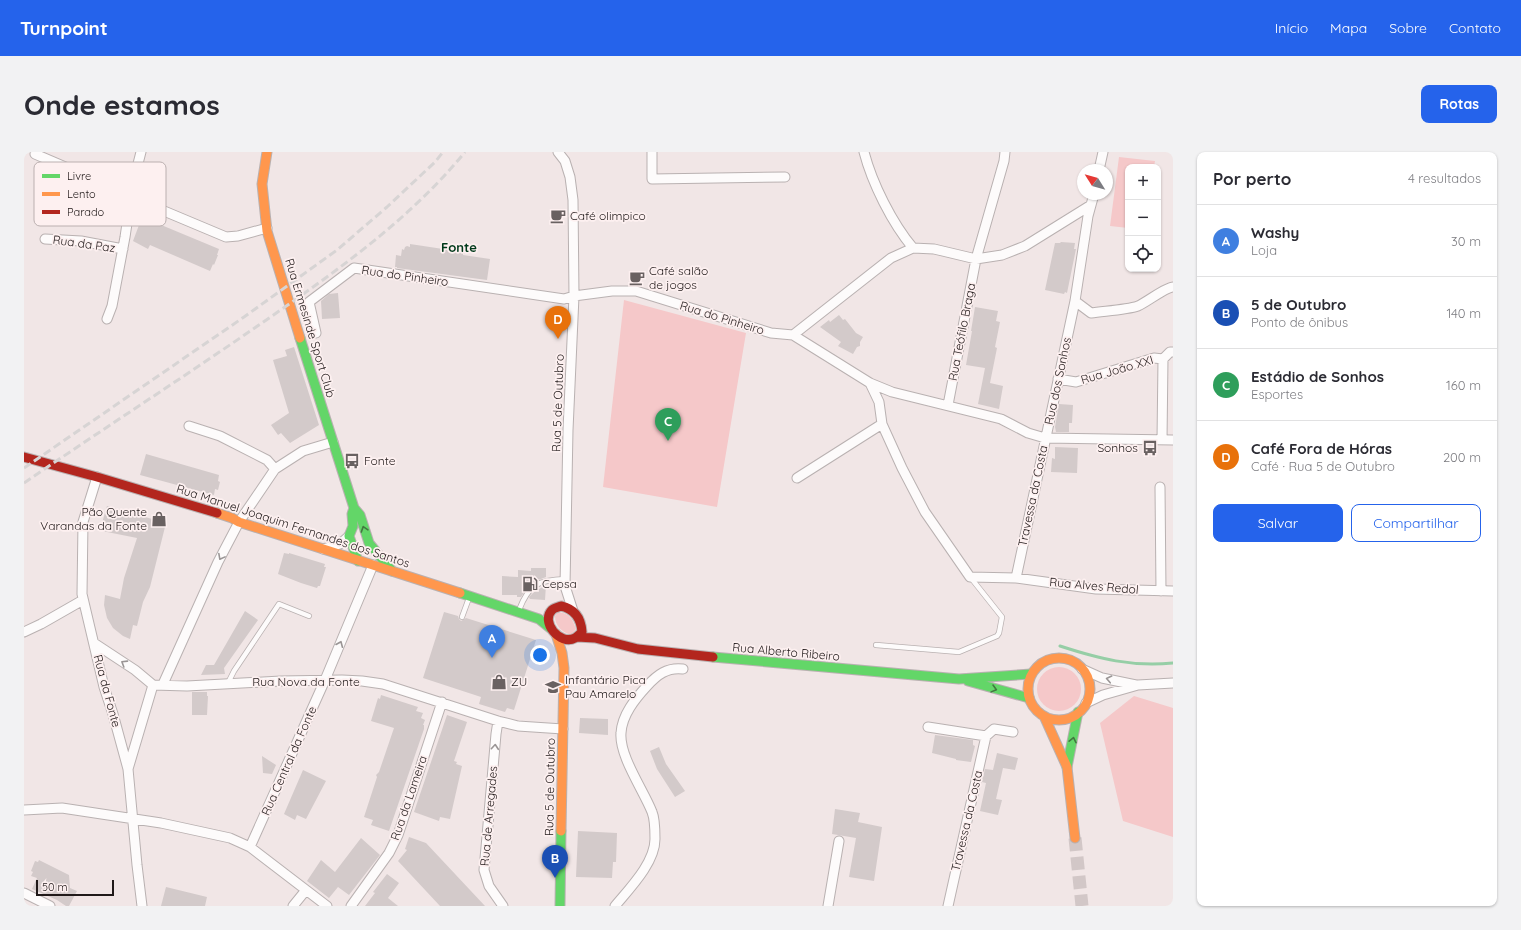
<!DOCTYPE html>
<html lang="pt">
<meta charset="utf-8">
<style>
:root{--surface:#fff;--page:#f2f2f3;--text:#2b2b33;--muted:#7c7c81;--line:#e1e1e2;--accent:#2563eb}
body{margin:0;font-family:Quicksand,sans-serif;background:var(--page);color:var(--text)}
.controls{position:absolute;right:12px;top:12px;display:grid;overflow:hidden;border-radius:8px;box-shadow:0 1px 3px #0004}
.controls button{width:36px;height:36px;display:grid;place-items:center;padding:0;border:0;border-bottom:1px solid var(--line);background:var(--surface);color:var(--text);font:20px sans-serif}
.compass{position:absolute;left:1053px;top:12px;width:36px;height:36px;border-radius:50%;background:var(--surface);box-shadow:0 1px 3px #0004;rotate:307deg}
.scale{position:absolute;left:12px;bottom:10px;width:78px;box-sizing:border-box;padding-left:4px;border:2px solid #201919;border-top:0;font-size:11px;line-height:14px;white-space:nowrap;color:#201919;-webkit-text-stroke:3px #fdf0f0;paint-order:stroke}
.you{position:absolute;left:516px;top:503px;width:14px;height:14px;margin:-10px;border:3px solid #fff;border-radius:50%;background:#1a73e8;box-shadow:0 0 0 6px #1a73e833}
.badge{display:grid;place-items:center;width:26px;height:26px;border-radius:50%;background:var(--accent);color:#fff;font-size:13px;font-weight:700}
.pin{position:absolute;translate:-50% -33px;filter:drop-shadow(0 1px 2px #0008)}
.pin::after{content:'';position:absolute;top:21px;width:14px;height:12px;background:inherit;clip-path:polygon(0 0,100% 0,50% 100%)}
.list{margin:0;padding:0;list-style:none}
h2{display:flex;justify-content:space-between;align-items:center;height:52px;margin:0;padding:0 16px;font-size:17px}
h2 small{font-size:13px;font-weight:400;color:var(--muted)}
.list li{display:grid;grid-template-columns:26px 1fr auto;gap:12px;align-items:center;box-sizing:border-box;height:72px;padding:0 16px;border-top:1px solid var(--line)}
.list b{display:block;font-size:15px;white-space:nowrap}
.list p{margin:0;font-size:13px;white-space:nowrap;color:var(--muted)}
.list em{font-size:13px;font-style:normal;color:var(--muted)}
.actions{display:flex;gap:8px;padding:12px 16px}
.actions a{flex:1;padding:9px 0;border:1px solid var(--accent);border-radius:8px;text-align:center;font-size:14px;color:var(--accent)}
.actions .main{background:var(--accent);color:#fff}
.icon{flex:none;width:22px;height:22px;fill:none;stroke:currentColor;stroke-width:2;stroke-linecap:round;stroke-linejoin:round}
.map{position:relative;flex:none;width:1149px;height:754px;overflow:hidden;border-radius:8px}
header{display:flex;align-items:center;gap:24px;box-sizing:border-box;height:56px;padding:0 20px;background:var(--accent);color:#fff}
header strong{font-size:19px}
nav{display:flex;gap:22px;margin-inline-start:auto;font-size:14px}
.intro{display:flex;align-items:center;justify-content:space-between;box-sizing:border-box;height:96px;padding:0 24px}
h1{margin:0;font-size:28px}
.button{padding:10px 18px;border-radius:8px;background:var(--accent);color:#fff;font-size:14px;font-weight:700}
main{display:flex;gap:24px;padding:0 24px}
aside{flex:1;background:var(--surface);border-radius:8px;box-shadow:0 1px 3px #0004}
.map>svg:first-child{display:block}
.green{fill:#f5c8c9}
.lines{fill:none;stroke-linecap:round;stroke-linejoin:round}
.stream{stroke:#96cea6;stroke-width:3}
.building{fill:#d3caca}
.secondary-tunnel{stroke:#d2c7c7;stroke-width:13;stroke-dasharray:13 6;stroke-linecap:butt}
.lane-casing{stroke:#b9b1b1;stroke-width:6}
.street-casing{stroke:#b9b1b1;stroke-width:11}
.fast-casing{stroke:#b9b1b1;stroke-width:11}
.slow-casing{stroke:#b9b1b1;stroke-width:11}
.jam-casing{stroke:#b9b1b1;stroke-width:11}
.lane{stroke:#fdfbfb;stroke-width:4.5}
.street{stroke:#fdfbfb;stroke-width:9}
.fast{stroke:#63d668;stroke-width:9}
.slow{stroke:#ff974d;stroke-width:9}
.jam{stroke:#b3261e;stroke-width:9}
.rail{stroke:#d7d4d4;stroke-width:3;stroke-dasharray:8 4;stroke-linecap:butt}
.oneway{stroke:#427840}
.oneway2{stroke:#9a9595}
.labels{text-anchor:middle;stroke-width:3.5;stroke-linejoin:round;paint-order:stroke}
.poi-label{font-size:12px;fill:#201919;stroke:#fdf0f0;text-anchor:start}
.street-label{font-size:12px;fill:#201919;stroke:#fdf0f0}
.neighbourhood-label{font-size:13px;font-weight:bold;fill:#00391a;stroke:#fdf0f0}
.key{fill:#fdf0f0;stroke:#bbb0b0;stroke-width:1}
.key-label{font-size:11px;fill:#201919}
</style>
<header>
<strong>Turnpoint</strong>
<nav><a>Início</a><a>Mapa</a><a>Sobre</a><a>Contato</a></nav>
</header>
<div class="intro"><h1>Onde estamos</h1><a class="button">Rotas</a></div>
<main>
<div class="map">
<svg width="1149" height="754" viewBox="0 0 1149 754">
<rect width="100%" height="100%" fill="#f1e6e6"/>
<path class="green" d="M 1095,5 L 1131,9 L 1130,15 L 1104,15 L 1104,76 L 1086,74 Z
M 600,148 L 722,181 L 693,355 L 579,335 Z
M 534,460 C 546,462 548,466 552,477 L 547,483 C 538,480 531,474 531,464 Z
M1013 537a22 22 0 1 1 44 0a22 22 0 1 1-44 0Z
M 1110,544 L 1149,556 L 1149,685 L 1099,669 L 1076,571 Z"/>
<g class="lines">
<path class="stream" d="M 1036,494 C 1076,507 1107,515 1149,511"/>
</g>
<path class="building" d="M 118,65 L 195,97 L 193,103 L 194,103 L 190,113 L 189,112 L 186,119 L 126,93 L 124,97 L 109,89 Z
M 1037,90 L 1051,91 L 1050,97 L 1052,97 L 1043,141 L 1041,140 L 1040,142 L 1021,138 L 1031,91 L 1036,91 Z
M 386,92 L 439,100 L 439,103 L 466,107 L 463,128 L 373,116 L 373,115 L 371,115 L 372,103 L 377,104 L 378,97 L 380,98 L 381,95 L 383,94 L 386,95 Z
M 314,141 L 316,166 L 298,167 L 297,149 L 305,142 Z
M 951,155 L 974,159 L 972,169 L 976,170 L 971,195 L 973,196 L 966,231 L 979,234 L 975,257 L 954,252 L 961,216 L 942,213 L 948,179 L 947,179 Z
M 815,163 L 819,168 L 821,167 L 832,181 L 839,185 L 836,190 L 836,194 L 833,195 L 829,202 L 814,194 L 817,190 L 796,175 L 805,168 L 806,170 Z
M 270,195 L 295,273 L 266,291 L 257,281 L 254,283 L 247,273 L 265,261 L 249,208 L 263,204 L 261,198 Z
M 1035,252 L 1049,253 L 1048,271 L 1045,271 L 1045,280 L 1032,280 L 1031,275 Z
M 1031,295 L 1054,296 L 1053,321 L 1027,320 L 1028,306 L 1031,307 Z
M 122,302 L 195,323 L 194,329 L 196,330 L 194,338 L 191,337 L 190,343 L 116,323 Z
M 83,354 L 142,371 L 126,435 L 119,450 L 113,474 L 109,473 L 106,487 L 99,484 L 89,476 L 83,466 L 80,453 L 81,443 L 96,447 L 100,426 L 113,386 L 78,379 L 80,371 L 78,371 Z
M 260,401 L 265,402 L 265,401 L 301,412 L 300,415 L 302,415 L 296,434 L 294,434 L 293,436 L 277,431 L 254,422 Z
M 507,416 L 522,416 L 522,425 L 509,430 L 504,435 L 497,445 L 493,445 L 493,443 L 478,443 L 478,424 L 494,425 L 494,418 L 507,419 Z
M 522,433 L 521,448 L 506,447 L 505,445 L 510,440 Z
M 221,459 L 234,468 L 200,516 L 201,522 L 177,523 L 182,513 L 190,513 Z
M 420,460 L 434,464 L 435,467 L 437,469 L 442,466 L 512,488 L 490,558 L 483,556 L 481,560 L 455,552 L 457,545 L 399,526 Z
M 168,540 L 183,540 L 183,544 L 184,544 L 183,563 L 168,563 Z
M 357,543 L 394,555 L 392,559 L 399,561 L 397,566 L 401,568 L 399,573 L 400,573 L 400,577 L 365,679 L 347,673 L 349,668 L 340,665 L 353,625 L 352,623 L 355,620 L 370,576 L 347,569 L 354,546 L 356,547 Z
M 423,563 L 443,570 L 430,609 L 433,610 L 432,612 L 438,614 L 426,667 L 416,665 L 415,669 L 390,660 Z
M 556,566 L 584,567 L 584,583 L 555,581 Z
M 911,583 L 949,588 L 949,593 L 951,594 L 947,610 L 932,608 L 932,607 L 908,601 Z
M 635,595 L 642,612 L 661,639 L 651,645 L 633,617 L 626,599 Z
M 973,601 L 994,606 L 991,618 L 979,616 L 972,647 L 978,648 L 974,663 L 956,659 L 962,631 L 958,630 L 961,617 L 969,618 Z
M 238,604 L 252,613 L 248,622 L 239,621 Z
M 279,618 L 302,629 L 282,667 L 273,663 L 271,668 L 260,662 Z
M 811,657 L 836,661 L 834,670 L 858,675 L 850,729 L 825,725 L 832,686 L 808,682 Z
M 554,679 L 593,681 L 592,710 L 589,710 L 588,726 L 552,725 Z
M 385,685 L 402,691 L 461,754 L 416,754 L 374,709 L 383,698 L 381,697 Z
M 337,686 L 356,703 L 325,743 L 314,735 L 305,746 L 283,729 L 297,708 L 311,720 Z
M 15,708 L 45,723 L 46,736 L 53,739 L 45,754 L 42,754 L 33,748 L 8,737 L 13,726 L 7,724 L 9,720 L 7,719 L 11,709 L 14,710 Z
M 363,722 L 375,731 L 364,746 L 374,754 L 341,754 L 351,741 L 349,740 Z
M 142,735 L 183,745 L 181,754 L 137,754 Z"/>
<g class="lines">
<path class="secondary-tunnel" d="M 1051,686 L 1058,754"/>
<defs>
<path id="lane" d="M 495,458 C 505,432 514,428 542,427
M 438,465 L 445,446
M 852,493 L 935,500 L 973,484 L 975,481 L 978,465 L 947,426
M 204,531 L 210,519 L 255,452 L 285,464"/>
<path id="street" d="M 534,0 L 541,9 L 546,25 L 549,48 L 550,144 L 544,278 L 541,434 L 549,459
M 628,0 L 628,27 L 761,25
M 840,0 C 848,31 868,71 889,96
M 11,2 L 102,41 L 121,51 L 202,85 L 214,84 L 243,76
M 1075,18 L 1079,0
M 21,87 L 57,89 L 99,97
M 1051,149 L 1067,161 C 1080,159 1102,158 1114,154 C 1123,150 1142,135 1149,135
M 83,167 L 88,154 L 101,85 L 109,31 L 117,0
M 292,181 L 285,150 L 330,116 L 540,147 L 550,144 L 588,139 L 612,139 L 747,181 L 769,183 L 867,106 L 889,96 L 910,97 L 952,107 L 978,103 L 1001,94 L 1067,53
M 769,183 L 846,231 L 868,240 L 977,267 L 1004,281 L 1021,286 L 1149,288
M 1139,207 L 1146,200 L 1149,200
M 1034,227 L 1052,230 L 1130,206 L 1139,207
M 846,231 L 855,250 L 858,272 L 878,316 L 901,360 L 946,425 L 992,426 L 1072,437 L 1149,439
M 924,253 L 952,107 L 980,9 L 981,0
M 165,274 L 196,284 L 243,308 L 251,317
M 1138,288 L 1139,207
M 73,325 L 59,370 L 58,442 L 80,535 L 89,562 L 104,617 L 113,713 L 118,754
M 773,326 L 858,272
M 1136,335 L 1137,439
M 299,397 L 316,392 L 325,384
M 992,426 L 1051,149 L 1064,64 L 1070,42
M 0,480 L 17,472 L 59,448
M 70,491 L 111,518 L 129,533
M 1058,517 L 1078,526 L 1112,533
M 139,532 L 194,410 L 215,370 L 251,317 L 279,299 L 309,290
M 1062,551 L 1079,543 L 1114,533 L 1149,531
M 474,569 L 472,582 L 460,718 L 465,734 L 479,754
M 904,575 L 962,584
M 104,617 L 129,533 L 163,534 L 257,529 L 318,528 L 338,529 L 359,532 L 474,569 L 494,574 L 539,577
M 0,658 L 38,656 L 137,671 L 206,686 L 226,695 L 303,754
M 226,695 L 301,528 L 349,413
M 0,741 L 26,754
M 269,754 L 282,738
M 327,754 L 365,701 L 374,683 L 418,550
M 591,754 C 605,737 631,711 631,687 C 631,679 631,667 628,660 C 620,639 595,604 597,581 C 598,563 611,547 623,534 C 633,523 643,515 659,517
M 804,754 L 815,689
M 924,754 L 962,584 L 970,577 L 989,580"/>
<path id="fast" d="M 276,186 L 330,356 L 336,363 L 345,391 L 368,419
M 330,356 L 328,362 L 329,374 L 325,384 L 334,409
M 436,441 L 515,467 L 526,476
M 689,505 L 935,527 L 1007,522
M 944,529 L 1005,546
M 1043,615 L 1054,560
M 536,754 L 537,679"/>
<path id="slow" d="M 243,0 L 238,32 L 243,79 L 276,186
M 193,361 L 208,366 L 215,370 L 436,441
M 532,482 L 538,501 L 540,516 L 537,679
M1004 537a31 31 0 1 1 62 0a31 31 0 1 1-62 0Z
M 1020,564 L 1043,615 L 1051,686"/>
<path id="jam" d="M 0,305 L 73,325 L 193,361
M 537,454 C 551,457 557,467 558,480 C 556,482 553,485 551,486 C 536,494 516,470 528,458 C 530,456 535,455 537,454 Z
M 553,485 L 571,486 L 614,497 L 689,505"/>
</defs>
<use href="#lane" class="lane-casing"/>
<use href="#street" class="street-casing"/>
<use href="#fast" class="fast-casing"/>
<use href="#slow" class="slow-casing"/>
<use href="#jam" class="jam-casing"/>
<use href="#lane" class="lane"/>
<use href="#street" class="street"/>
<use href="#fast" class="fast"/>
<use href="#slow" class="slow"/>
<use href="#jam" class="jam"/>
<path class="rail" d="M 0,316 L 220,165 L 313,98 L 363,55 L 411,10 L 419,0
M 0,331 C 82,275 166,221 248,164 C 318,115 387,66 441,0"/>
</g>
<defs><path id="oneway-chevron" d="M-2-3.5L2.5 0L-2 3.5" fill="none" stroke-width="1.6" stroke-linecap="round" stroke-linejoin="round"/></defs>
<g class="oneway">
<use href="#oneway-chevron" transform="translate(340 377) rotate(-108)"/>
<use href="#oneway-chevron" transform="translate(970 537) rotate(15)"/>
<use href="#oneway-chevron" transform="translate(1049 588) rotate(-78)"/>
</g>
<g class="oneway2">
<use href="#oneway-chevron" transform="translate(197 405) rotate(118)"/>
<use href="#oneway-chevron" transform="translate(316 492) rotate(-67)"/>
<use href="#oneway-chevron" transform="translate(100 511) rotate(-148)"/>
<use href="#oneway-chevron" transform="translate(1085 527) rotate(-168)"/>
<use href="#oneway-chevron" transform="translate(471 595) rotate(-85)"/>
</g>
<defs>
<symbol id="cafe-bare" viewBox="-9 -9 18 18"><path d="M-5.5-4.5H6V0H3Q3 3.5 0 3.5H-2.5Q-5.5 3.5-5.5 0ZM3-3.2v2h1.7v-2ZM-6 4.5H4V6H-6Z" fill="#696161" stroke="#fdf0f0" stroke-width="2.5" paint-order="stroke"/></symbol>
<symbol id="bus-bare" viewBox="-9 -9 18 18"><path d="M-5-6H5V4H4V6H2V4H-2V6H-4V4H-5ZM-3.5-4V0h7V-4ZM-3.5 1.2v1.5H-2V1.2ZM2 1.2v1.5H3.5V1.2Z" fill="#696161" stroke="#fdf0f0" stroke-width="2.5" paint-order="stroke"/></symbol>
<symbol id="shop-bare" viewBox="-9 -9 18 18"><path d="M-5-2.5h2.3a2.7 3.5 0 0 1 5.4 0H5L5.5 6h-11ZM-1.5-2.5h3a1.5 2.3 0 0 0-3 0Z" fill="#696161" stroke="#fdf0f0" stroke-width="2.5" paint-order="stroke"/></symbol>
<symbol id="fuel-bare" viewBox="-9 -9 18 18"><path d="M-5.5-6h7V0h2V4h1.3V-2.5L3-4.5l.8-.8L6-3V5H2.5V1h-1V6h-7ZM-4.2-4.7v3.2H.2V-4.7Z" fill="#696161" stroke="#fdf0f0" stroke-width="2.5" paint-order="stroke"/></symbol>
<symbol id="school-bare" viewBox="-9 -9 18 18"><path d="M0-5L7-2L0 1L-7-2ZM-4 1L0 2.5L4 1V4Q0 6-4 4Z" fill="#696161" stroke="#fdf0f0" stroke-width="2.5" paint-order="stroke"/></symbol>
</defs>
<g fill-rule="evenodd">
<use href="#cafe-bare" x="523" y="53" width="22" height="22"/>
<use href="#cafe-bare" x="602" y="115" width="22" height="22"/>
<use href="#bus-bare" x="1115" y="285" width="22" height="22"/>
<use href="#bus-bare" x="317" y="298" width="22" height="22"/>
<use href="#shop-bare" x="124" y="356" width="22" height="22"/>
<use href="#fuel-bare" x="495" y="421" width="22" height="22"/>
<use href="#shop-bare" x="464" y="519" width="22" height="22"/>
<use href="#school-bare" x="518" y="524" width="22" height="22"/>
</g>
<g class="labels">
<g class="poi-label">
<text x="546" y="68">Café olimpico</text>
<text x="625" y="123">Café salão<tspan x="625" dy="14">de jogos</tspan></text>
<text x="1114" y="300" text-anchor="end">Sonhos</text>
<text x="340" y="313">Fonte</text>
<text x="123" y="364" text-anchor="end">Pão Quente<tspan x="123" dy="14">Varandas da Fonte</tspan></text>
<text x="518" y="436">Cepsa</text>
<text x="541" y="532">Infantário Pica<tspan x="541" dy="14">Pau Amarelo</tspan></text>
<text x="487" y="534">ZU</text>
</g>
<g class="street-label">
<text transform="translate(60 92) rotate(8)" y="4">Rua da Paz</text>
<text transform="translate(381 124) rotate(8)" y="4">Rua do Pinheiro</text>
<text transform="translate(698 166) rotate(17)" y="4">Rua do Pinheiro</text>
<text transform="translate(286 176) rotate(73)" y="4">Rua Ermesinde Sport Club</text>
<text transform="translate(938 180) rotate(-79)" y="4">Rua Teófilo Braga</text>
<text transform="translate(1093 218) rotate(-16)" y="4">Rua João XXI</text>
<text transform="translate(1034 229) rotate(-78)" y="4">Rua dos Sonhos</text>
<text transform="translate(534 251) rotate(-88)" y="4">Rua 5 de Outubro</text>
<text transform="translate(1009 344) rotate(-78)" y="4">Travessa da Costa</text>
<text transform="translate(269 374) rotate(18)" y="4">Rua Manuel Joaquim Fernandes dos Santos</text>
<text transform="translate(1070 434) rotate(5)" y="4">Rua Alves Redol</text>
<text transform="translate(762 500) rotate(5)" y="4">Rua Alberto Ribeiro</text>
<text x="282" y="534">Rua Nova da Fonte</text>
<text transform="translate(83 539) rotate(75)" y="4">Rua da Fonte</text>
<text transform="translate(265 609) rotate(-66)" y="4">Rua Central da Fonte</text>
<text transform="translate(526 635) rotate(-89)" y="4">Rua 5 de Outubro</text>
<text transform="translate(385 646) rotate(-71)" y="4">Rua da Lameira</text>
<text transform="translate(465 664) rotate(-85)" y="4">Rua de Arregades</text>
<text transform="translate(943 669) rotate(-77)" y="4">Travessa da Costa</text>
</g>
<g class="neighbourhood-label">
<text x="435" y="100">Fonte</text>
</g>
</g>
<rect x="10" y="10" width="132" height="64" rx="6" class="key"/>
<rect x="18" y="22" width="18" height="4" fill="#63d668"/>
<rect x="18" y="40" width="18" height="4" fill="#ff974d"/>
<rect x="18" y="58" width="18" height="4" fill="#b3261e"/>
<g class="key-label">
<text x="43" y="28">Livre</text>
<text x="43" y="46">Lento</text>
<text x="43" y="64">Parado</text>
</g>
</svg>
<div class="controls">
<button>+</button>
<button>−</button>
<button><svg class="icon" aria-label="locate" viewBox="0 0 24 24"><circle cx="12" cy="12" r="6"/><path d="M12 2v4M12 18v4M2 12h4M18 12h4"/></svg></button>
</div>
<svg class="compass" viewBox="-18 -18 36 36"><path d="M0-13l5 13h-10z" fill="#e53935"/><path d="M0 13l5-13h-10z" fill="#7c7c81"/></svg>
<div class="scale">50 m</div>
<div class="you"></div>
<div class="pin badge" style="left:468px;top:506px;background:#3f7fe0">A</div>
<div class="pin badge" style="left:531px;top:726px;background:#1a4fb4">B</div>
<div class="pin badge" style="left:644px;top:289px;background:#2e9e5b">C</div>
<div class="pin badge" style="left:534px;top:187px;background:#e8710a">D</div>
</div>
<aside>
<h2>Por perto<small>4 resultados</small></h2>
<ul class="list">
<li><span class="badge" style="background:#3f7fe0">A</span><div><b>Washy</b><p>Loja</p></div><em>30 m</em></li>
<li><span class="badge" style="background:#1a4fb4">B</span><div><b>5 de Outubro</b><p>Ponto de ônibus</p></div><em>140 m</em></li>
<li><span class="badge" style="background:#2e9e5b">C</span><div><b>Estádio de Sonhos</b><p>Esportes</p></div><em>160 m</em></li>
<li><span class="badge" style="background:#e8710a">D</span><div><b>Café Fora de Hóras</b><p>Café · Rua 5 de Outubro</p></div><em>200 m</em></li>
</ul>
<div class="actions"><a class="main">Salvar</a><a>Compartilhar</a></div>
</aside>
</main>
